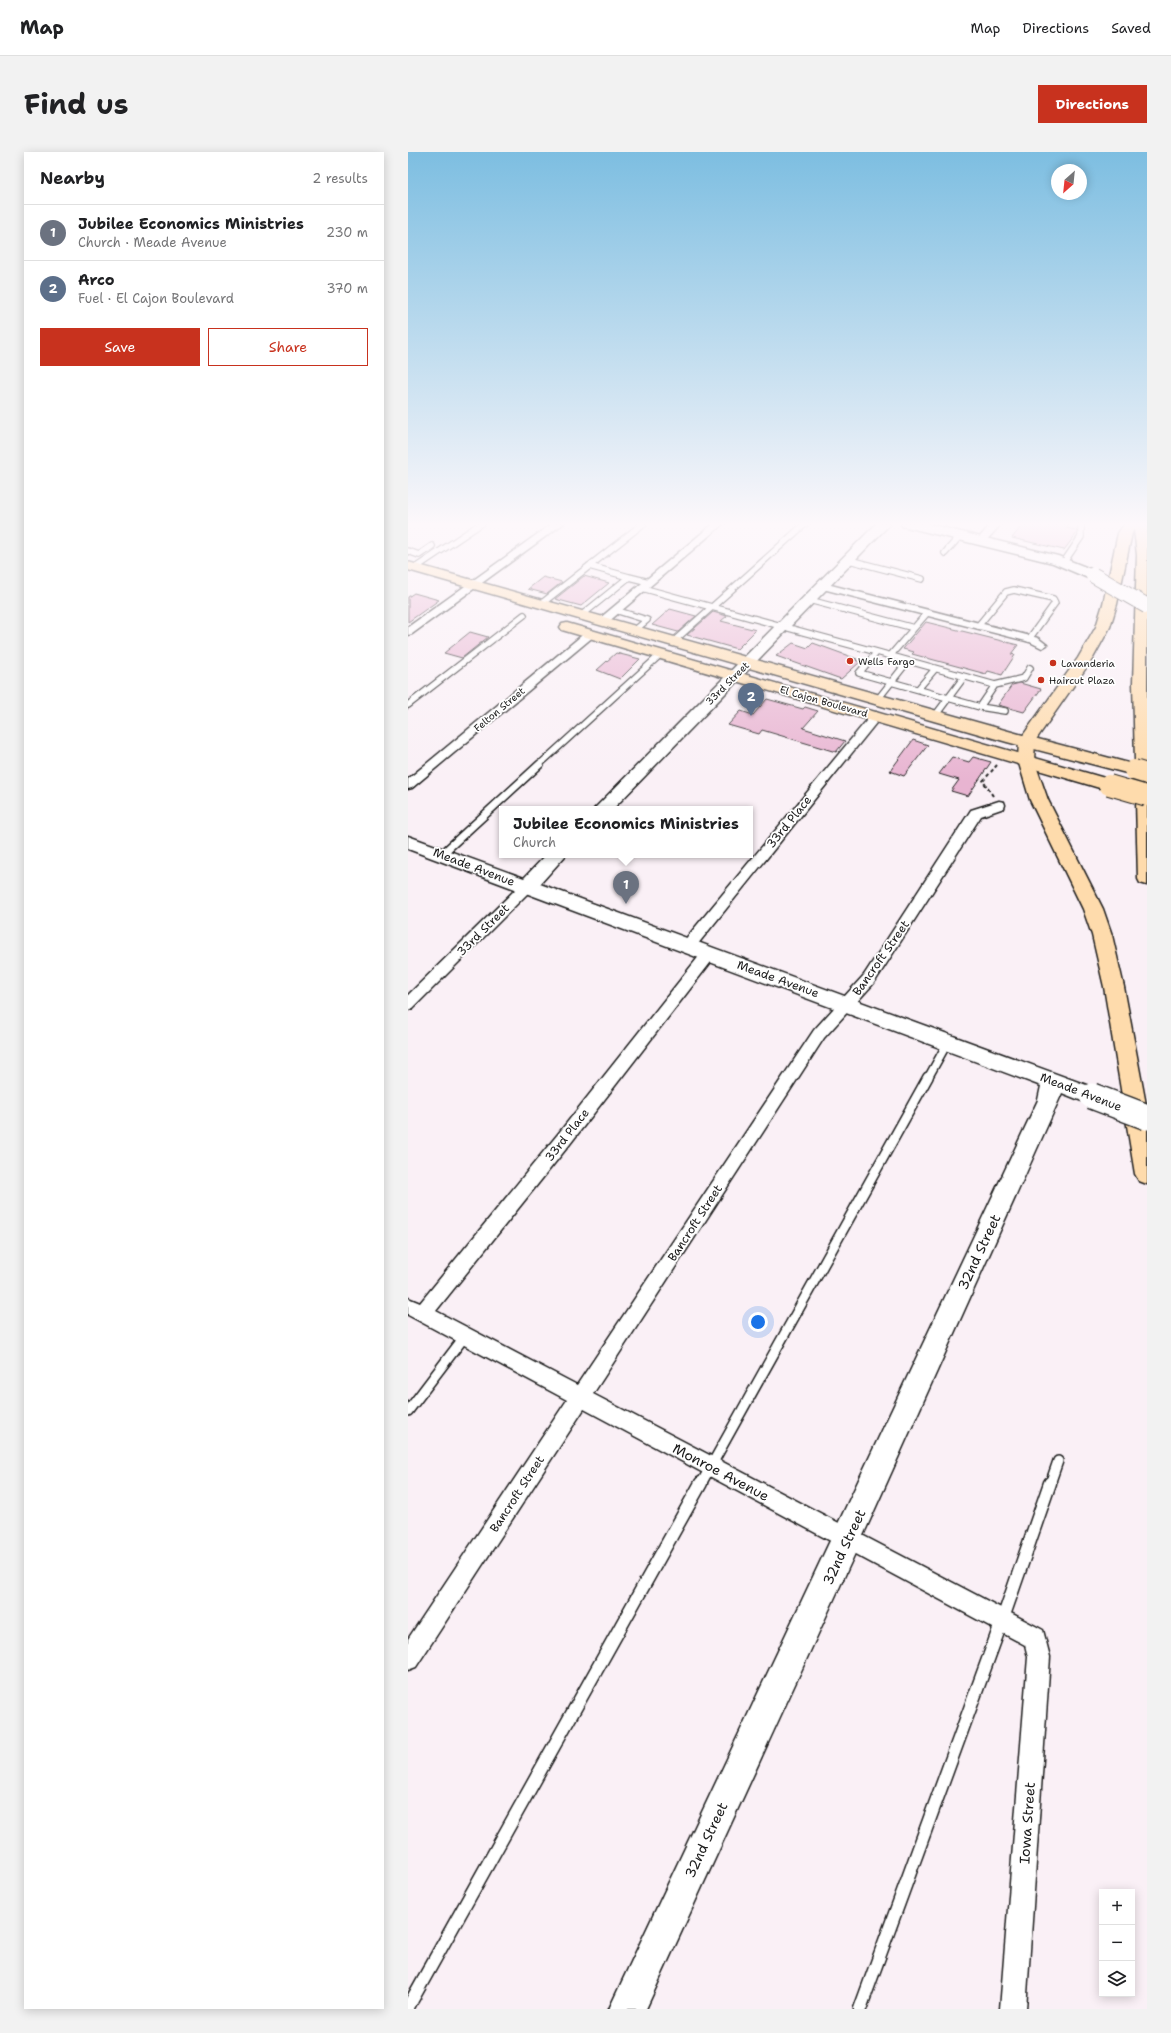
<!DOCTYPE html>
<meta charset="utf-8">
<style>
:root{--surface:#fff;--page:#f2f2f2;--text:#202124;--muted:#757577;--line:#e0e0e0;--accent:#c8321e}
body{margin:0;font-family:"Shantell Sans",sans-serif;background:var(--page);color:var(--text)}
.controls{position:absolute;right:12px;bottom:12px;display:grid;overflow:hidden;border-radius:0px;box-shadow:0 2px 10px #0003}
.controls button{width:36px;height:36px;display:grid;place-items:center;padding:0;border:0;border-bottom:1px solid var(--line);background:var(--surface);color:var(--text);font:20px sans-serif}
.compass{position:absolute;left:643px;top:12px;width:36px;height:36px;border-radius:50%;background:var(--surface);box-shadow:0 2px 10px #0003;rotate:207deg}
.you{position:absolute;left:350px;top:1170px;width:14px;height:14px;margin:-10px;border:3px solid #fff;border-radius:50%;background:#1a73e8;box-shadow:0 0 0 6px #1a73e833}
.badge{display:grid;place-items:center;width:26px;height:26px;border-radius:50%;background:var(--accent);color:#fff;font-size:13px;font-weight:700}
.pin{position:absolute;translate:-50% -33px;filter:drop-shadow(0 1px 2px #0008)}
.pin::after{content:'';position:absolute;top:21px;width:14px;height:12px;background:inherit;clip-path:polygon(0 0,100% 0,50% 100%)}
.popup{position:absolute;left:91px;top:654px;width:254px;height:52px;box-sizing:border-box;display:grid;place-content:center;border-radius:0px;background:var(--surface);filter:drop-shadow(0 1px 3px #0005);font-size:13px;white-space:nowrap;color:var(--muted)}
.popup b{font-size:15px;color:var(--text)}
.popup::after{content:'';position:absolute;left:50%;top:100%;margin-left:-8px;border:8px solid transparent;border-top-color:var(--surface)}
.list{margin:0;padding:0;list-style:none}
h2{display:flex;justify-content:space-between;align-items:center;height:52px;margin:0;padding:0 16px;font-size:17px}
h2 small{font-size:13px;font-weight:400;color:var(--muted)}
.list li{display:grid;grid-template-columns:26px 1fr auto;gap:12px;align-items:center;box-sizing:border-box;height:56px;padding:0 16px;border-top:1px solid var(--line)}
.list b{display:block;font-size:15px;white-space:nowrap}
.list p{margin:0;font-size:13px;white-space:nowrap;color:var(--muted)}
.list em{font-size:13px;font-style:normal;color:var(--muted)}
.actions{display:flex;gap:8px;padding:12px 16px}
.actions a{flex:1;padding:9px 0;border:1px solid var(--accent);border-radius:0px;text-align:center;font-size:14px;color:var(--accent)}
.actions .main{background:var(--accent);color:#fff}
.icon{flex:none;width:22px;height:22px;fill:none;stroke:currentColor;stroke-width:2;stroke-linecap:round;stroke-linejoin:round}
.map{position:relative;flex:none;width:739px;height:1857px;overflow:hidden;border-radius:0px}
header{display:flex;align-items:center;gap:24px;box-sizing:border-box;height:56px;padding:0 20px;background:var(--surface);border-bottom:1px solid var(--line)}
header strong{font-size:19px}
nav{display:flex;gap:22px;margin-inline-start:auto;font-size:14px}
.intro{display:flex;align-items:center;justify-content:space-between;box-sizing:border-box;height:96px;padding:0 24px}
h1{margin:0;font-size:28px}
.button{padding:10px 18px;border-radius:0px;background:var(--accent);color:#fff;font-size:14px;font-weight:700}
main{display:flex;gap:24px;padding:0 24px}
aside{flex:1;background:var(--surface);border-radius:0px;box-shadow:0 2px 10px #0003}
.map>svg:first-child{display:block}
.building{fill:#e8b4d1;stroke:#1c1c1c}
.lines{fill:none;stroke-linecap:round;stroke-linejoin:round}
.lane-far3-casing{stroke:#1c1c1c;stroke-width:8}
.lane-far2-casing{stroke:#1c1c1c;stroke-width:10}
.lane-far1-casing{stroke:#1c1c1c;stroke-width:12}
.lane-casing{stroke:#1c1c1c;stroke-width:15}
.street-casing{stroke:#1c1c1c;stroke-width:3}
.secondary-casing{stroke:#1c1c1c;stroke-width:3}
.primary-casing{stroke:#1c1c1c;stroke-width:3}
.highway-casing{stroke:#1c1c1c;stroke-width:3}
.path{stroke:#1c1c1c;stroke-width:2;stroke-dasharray:3.5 2.5;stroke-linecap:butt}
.lane-far3{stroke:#fff;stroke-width:5.5}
.lane-far2{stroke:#fff;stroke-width:7}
.lane-far1{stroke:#fff;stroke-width:9}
.lane{stroke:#fff;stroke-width:12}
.street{fill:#fff;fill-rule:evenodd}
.secondary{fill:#fff;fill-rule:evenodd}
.primary{fill:#fedbac;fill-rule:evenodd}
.highway{fill:#fedbac;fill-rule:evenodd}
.secondary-bridge-far1-casing{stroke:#1c1c1c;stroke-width:17;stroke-linecap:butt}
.secondary-bridge-casing{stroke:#1c1c1c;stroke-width:28;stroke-linecap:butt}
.primary-bridge-casing{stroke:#1c1c1c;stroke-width:22;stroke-linecap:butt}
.secondary-bridge-far1{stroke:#fff;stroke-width:15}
.secondary-bridge{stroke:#fff;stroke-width:25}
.primary-bridge{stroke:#fedbac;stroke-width:20}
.poi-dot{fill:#c8321e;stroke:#fff;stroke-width:1.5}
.labels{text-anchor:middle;stroke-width:3.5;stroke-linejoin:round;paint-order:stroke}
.far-poi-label{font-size:10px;fill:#1c1c1c;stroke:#fff;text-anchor:start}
.far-street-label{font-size:10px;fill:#1c1c1c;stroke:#fff}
.street-label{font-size:12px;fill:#1c1c1c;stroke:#fff}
.near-street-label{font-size:14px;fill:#1c1c1c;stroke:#fff}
</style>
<header>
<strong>Map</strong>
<nav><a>Map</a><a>Directions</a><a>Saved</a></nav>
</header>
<div class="intro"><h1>Find us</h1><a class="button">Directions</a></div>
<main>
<aside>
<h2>Nearby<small>2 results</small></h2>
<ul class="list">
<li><span class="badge" style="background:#6b7280">1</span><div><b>Jubilee Economics Ministries</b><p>Church · Meade Avenue</p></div><em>230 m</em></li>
<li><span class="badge" style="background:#5c6f8a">2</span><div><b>Arco</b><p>Fuel · El Cajon Boulevard</p></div><em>370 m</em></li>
</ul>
<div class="actions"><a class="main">Save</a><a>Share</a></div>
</aside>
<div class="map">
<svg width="739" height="1857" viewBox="0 0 739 1857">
<rect width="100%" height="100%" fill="#faf0f6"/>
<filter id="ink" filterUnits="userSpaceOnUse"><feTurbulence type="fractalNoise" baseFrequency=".025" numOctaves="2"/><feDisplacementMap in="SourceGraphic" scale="8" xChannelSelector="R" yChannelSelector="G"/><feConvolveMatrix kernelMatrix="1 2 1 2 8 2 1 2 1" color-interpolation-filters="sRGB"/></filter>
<g filter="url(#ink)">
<path class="building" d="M 616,371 L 661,371 L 658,376 L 669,378 L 669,381 L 656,398 L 604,386 Z
M 176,424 L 201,431 L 173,454 L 147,447 Z
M 135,425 L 154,430 L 139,442 L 120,437 Z
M 6,441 L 31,448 L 0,470 L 0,445 Z
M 262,457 L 288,464 L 270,480 L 244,473 Z
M 305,460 L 319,464 L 313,469 L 348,478 L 329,497 L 279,483 Z
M 518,470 L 610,493 L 603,502 L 607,503 L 594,523 L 580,519 L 578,522 L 504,502 L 506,500 L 495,497 Z
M 62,480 L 80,485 L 54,506 L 36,501 Z
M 385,491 L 400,496 L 405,491 L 449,507 L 447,508 L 452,510 L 433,527 L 368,504 Z
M 208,501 L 232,507 L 212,527 L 189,518 Z
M 612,531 L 633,537 L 616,560 L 590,553 L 604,533 Z
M 359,547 L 395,557 L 397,555 L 410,559 L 395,576 L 437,589 L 428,600 L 354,578 L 351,582 L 320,573 L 333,559 L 345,563 Z
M 505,588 L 520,593 L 496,624 L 482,619 Z
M 544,605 L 561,610 L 565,605 L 583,610 L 560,644 L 543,639 L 551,628 L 531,622 Z"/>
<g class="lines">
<defs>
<path id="lane-far3" d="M 0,399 L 11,403 L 24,394
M 537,401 L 552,384
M 441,408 L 514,427
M 656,410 L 673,385 L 673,371
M 7,416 L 74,371
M 221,425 L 241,430
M 234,436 L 469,500
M 401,448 L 506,476
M 133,452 L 236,371
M 207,458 L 239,468 L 227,478
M 174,463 L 221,425 L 181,414
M 570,474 L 598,440 L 606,438 L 645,447 L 647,451 L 621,487
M 266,489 L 398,371
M 469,500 L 587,533 L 572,555 L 451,521 Z
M 482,504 L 519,461
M 587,533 L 616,526 L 622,516
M 510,537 L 527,517
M 470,547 L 500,509
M 0,553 L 116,463
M 572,555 L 597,559
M 527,564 L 556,525
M 131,613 L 253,502"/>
<path id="lane-far2" d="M 33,703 L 132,612
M 520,926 L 540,890"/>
<path id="lane-far1" d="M 0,1259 L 57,1184
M 293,1332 L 520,925
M 642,1332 L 650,1309"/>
<path id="lane" d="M 0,1855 L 293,1331
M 452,1857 L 594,1469 L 642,1331"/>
<path id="street" d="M 145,371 L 156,371 L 4,482 L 0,483 L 0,475 Z
M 306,371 L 316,371 L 199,471 L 191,471 L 190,469 L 191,467 Z
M 584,371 L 594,371 L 576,391 L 570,391 L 568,389 L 570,387 Z
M 415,431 L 630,486 L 639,493 L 634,496 L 622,490 L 411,436 L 410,434 Z
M 182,479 L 186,480 L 187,482 L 186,484 L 4,636 L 0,637 L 0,627 L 178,480 Z
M 468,560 L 474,564 L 472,566 L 285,798 L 280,799 L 275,798 L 273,794 L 275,790 L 464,562 Z
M 591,649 L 596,650 L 597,653 L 596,656 L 573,664 L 466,831 L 416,886 L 185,1242 L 635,1478 L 642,1505 L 618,1857 L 592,1857 L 620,1505 L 617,1493 L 176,1257 L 8,1515 L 0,1518 L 0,1487 L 159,1248 L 0,1163 L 0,1146 L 12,1151 L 150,982 L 296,798 L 301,797 L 306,798 L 308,802 L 306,806 L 162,992 L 28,1159 L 169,1233 L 406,878 L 456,823 L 563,658 Z
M 118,730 L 123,732 L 125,735 L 123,738 L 5,856 L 0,858 L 0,843 L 113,732 Z"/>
<path id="secondary" d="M 469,371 L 483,371 L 205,657 L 186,657 Z
M 493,371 L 517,371 L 650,404 L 690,420 L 692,423 L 690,426 L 680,426 L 645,411 L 494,374 Z
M 0,684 L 116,726 L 138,703 L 158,703 L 132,732 L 692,938 L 695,944 L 692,950 L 684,953 L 654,941 L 449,1397 L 238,1857 L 201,1857 L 630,948 L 633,934 L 0,697 Z"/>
<path id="primary" d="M 0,410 L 611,582 L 732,614 L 735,618 L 732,622 L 726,623 L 599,590 L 0,418 Z
M 159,471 L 707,629 L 710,633 L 707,637 L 701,638 L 695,637 L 154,478 L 152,475 L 154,472 Z"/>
<path id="highway" d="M 717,371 L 739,371 L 739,733 L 732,731 L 730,727 L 725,531 L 729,403 L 726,377 L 724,381 L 709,452 L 702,475 L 685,506 L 627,589 L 626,608 L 640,648 L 695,757 L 704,783 L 716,835 L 739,958 L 739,1032 L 731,1029 L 727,1022 L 696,835 L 684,783 L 675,757 L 622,648 L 610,608 L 611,589 L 670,506 L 688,475 L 695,452 L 710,381 Z"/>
</defs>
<use href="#lane-far3" class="lane-far3-casing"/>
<use href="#lane-far2" class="lane-far2-casing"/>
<use href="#lane-far1" class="lane-far1-casing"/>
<use href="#lane" class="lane-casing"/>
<use href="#street" class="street-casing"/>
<use href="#secondary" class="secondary-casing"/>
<use href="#primary" class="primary-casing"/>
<use href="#highway" class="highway-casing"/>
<path class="path" d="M 585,644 L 575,629 L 589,613"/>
<use href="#lane-far3" class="lane-far3"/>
<use href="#lane-far2" class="lane-far2"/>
<use href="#lane-far1" class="lane-far1"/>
<use href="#lane" class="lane"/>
<use href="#street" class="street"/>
<use href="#secondary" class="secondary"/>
<use href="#primary" class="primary"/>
<use href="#highway" class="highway"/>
<defs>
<path id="secondary-bridge-far1" d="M 685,423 L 739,454"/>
<path id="secondary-bridge" d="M 684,944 L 739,965"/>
<path id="primary-bridge" d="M 726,618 L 739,622
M 701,633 L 739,644"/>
</defs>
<use href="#secondary-bridge-far1" class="secondary-bridge-far1-casing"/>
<use href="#secondary-bridge" class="secondary-bridge-casing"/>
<use href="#primary-bridge" class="primary-bridge-casing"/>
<use href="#secondary-bridge-far1" class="secondary-bridge-far1"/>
<use href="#secondary-bridge" class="secondary-bridge"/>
<use href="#primary-bridge" class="primary-bridge"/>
</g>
</g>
<linearGradient id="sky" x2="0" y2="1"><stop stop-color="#7dbee1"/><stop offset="0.59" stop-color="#fdf8fb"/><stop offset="1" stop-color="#fdf8fb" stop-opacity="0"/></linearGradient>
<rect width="739" height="631" fill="url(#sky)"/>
<g class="poi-dot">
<circle cx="442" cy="509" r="4"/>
<circle cx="645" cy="511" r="4"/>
<circle cx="633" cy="528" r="4"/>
</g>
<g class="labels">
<g class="far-poi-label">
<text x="450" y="513">Wells Fargo</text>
<text x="653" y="515">Lavanderia</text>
<text x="641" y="532">Haircut Plaza</text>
</g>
<g class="far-street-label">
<text transform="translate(319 531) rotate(-45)" y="4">33rd Street</text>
<text transform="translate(416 549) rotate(16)" y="4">El Cajon Boulevard</text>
<text transform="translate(91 557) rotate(-40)" y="4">Felton Street</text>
</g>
<g class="street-label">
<text transform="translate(381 670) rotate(-51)" y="4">33rd Place</text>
<text transform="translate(66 715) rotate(21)" y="4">Meade Avenue</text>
<text transform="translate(75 778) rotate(-45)" y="4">33rd Street</text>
<text transform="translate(473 806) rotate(-55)" y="4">Bancroft Street</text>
<text transform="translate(370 827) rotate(20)" y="4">Meade Avenue</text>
<text transform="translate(673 940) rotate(21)" y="4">Meade Avenue</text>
<text transform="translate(159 983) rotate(-52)" y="4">33rd Place</text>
<text transform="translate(287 1071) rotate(-57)" y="4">Bancroft Street</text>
<text transform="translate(109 1342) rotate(-57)" y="4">Bancroft Street</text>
</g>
<g class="near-street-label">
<text transform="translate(571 1100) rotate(-65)" y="5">32nd Street</text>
<text transform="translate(313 1320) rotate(28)" y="5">Monroe Avenue</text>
<text transform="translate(436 1395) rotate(-65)" y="5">32nd Street</text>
<text transform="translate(619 1671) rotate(-86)" y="5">Iowa Street</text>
<text transform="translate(298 1688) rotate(-65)" y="5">32nd Street</text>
</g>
</g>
</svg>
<div class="controls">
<button>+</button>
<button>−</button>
<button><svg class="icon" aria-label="layers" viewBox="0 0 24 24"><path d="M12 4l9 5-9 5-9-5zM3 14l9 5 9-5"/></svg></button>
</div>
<svg class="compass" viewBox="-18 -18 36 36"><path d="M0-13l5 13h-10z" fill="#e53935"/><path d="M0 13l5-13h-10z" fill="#757577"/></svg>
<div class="you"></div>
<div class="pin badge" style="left:218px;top:752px;background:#6b7280">1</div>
<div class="popup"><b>Jubilee Economics Ministries</b>Church</div>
<div class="pin badge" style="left:343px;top:564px;background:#5c6f8a">2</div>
</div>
</main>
